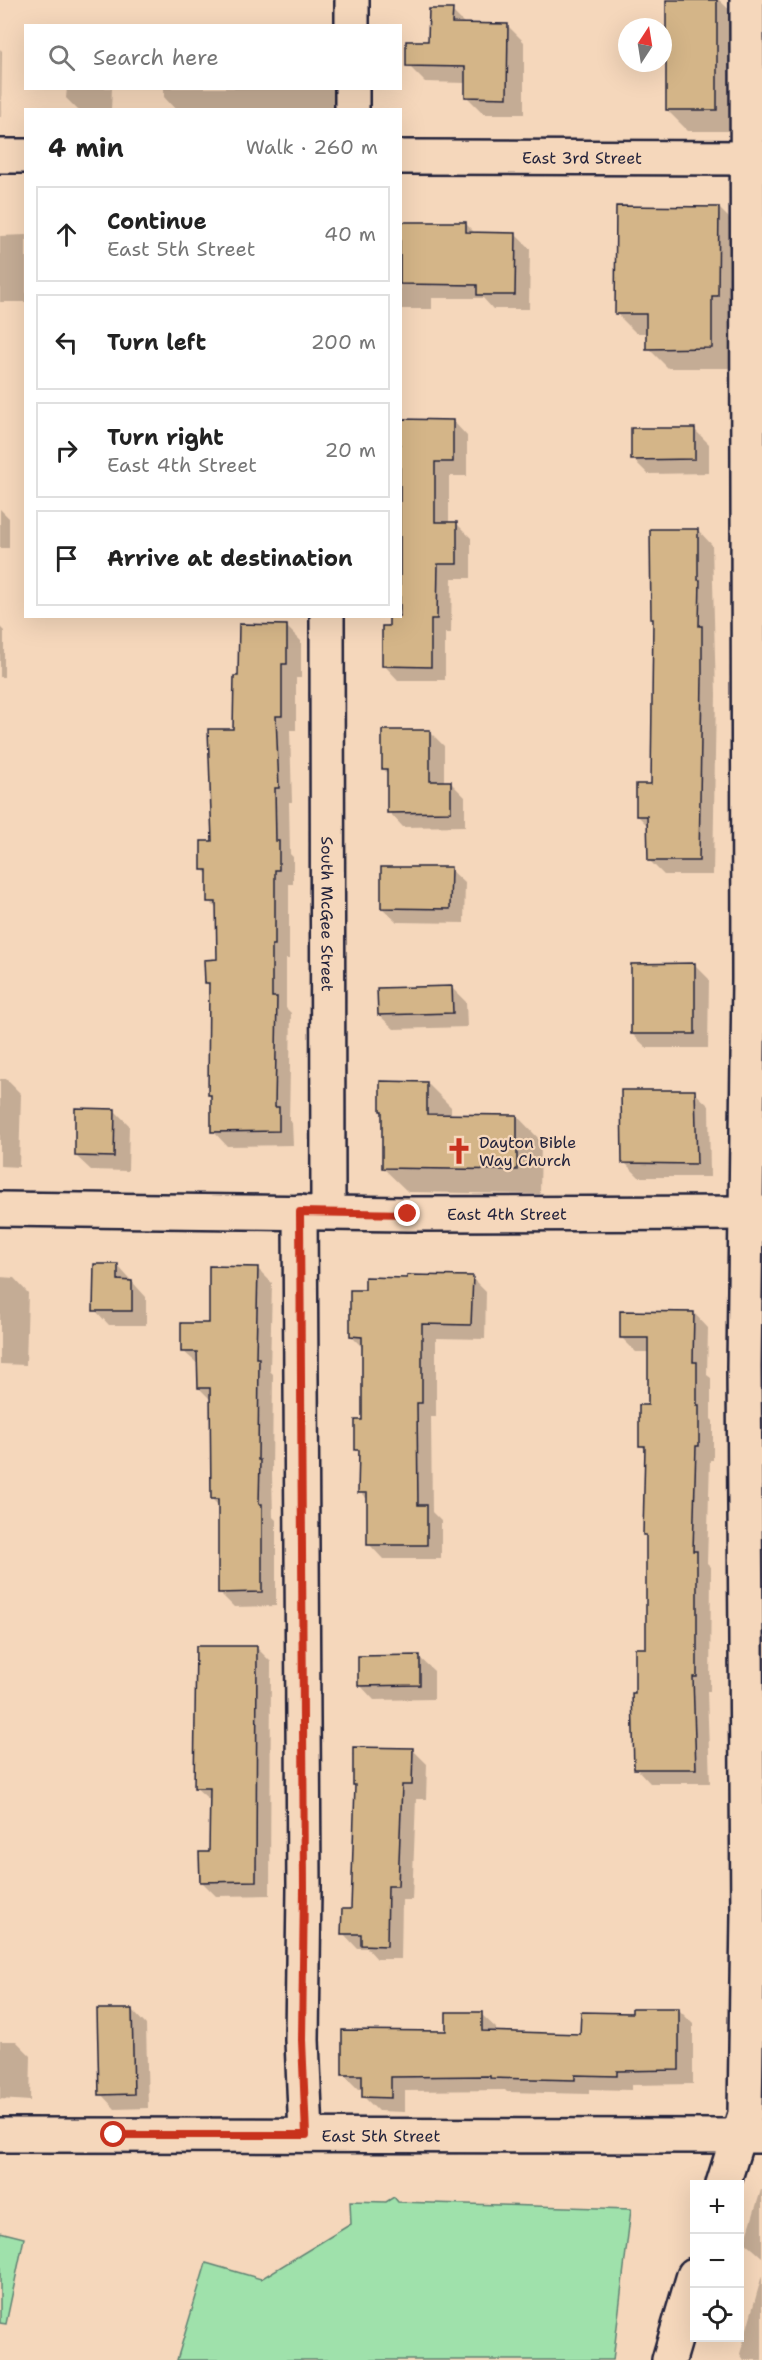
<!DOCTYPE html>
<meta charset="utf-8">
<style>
:root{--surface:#fff;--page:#f6f6f6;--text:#222;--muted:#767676;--line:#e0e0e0}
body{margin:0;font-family:"Shantell Sans",sans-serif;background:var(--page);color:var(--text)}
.controls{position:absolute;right:18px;bottom:18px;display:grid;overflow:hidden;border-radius:0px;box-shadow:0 6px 24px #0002}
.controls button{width:54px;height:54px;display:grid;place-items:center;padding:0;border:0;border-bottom:2px solid var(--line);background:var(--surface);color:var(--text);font:30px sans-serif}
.compass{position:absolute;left:618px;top:18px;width:54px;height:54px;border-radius:50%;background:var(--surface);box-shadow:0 6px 24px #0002;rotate:12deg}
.stop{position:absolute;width:18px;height:18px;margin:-14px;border:4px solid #c8321e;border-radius:50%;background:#fff}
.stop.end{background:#c8321e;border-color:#fff;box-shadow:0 2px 6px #0008}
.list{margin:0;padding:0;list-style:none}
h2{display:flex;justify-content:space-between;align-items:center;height:78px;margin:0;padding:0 24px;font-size:26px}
h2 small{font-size:20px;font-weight:400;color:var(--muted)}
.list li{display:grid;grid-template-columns:39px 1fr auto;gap:18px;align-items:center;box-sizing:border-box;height:96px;margin:0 12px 12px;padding:0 12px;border:2px solid var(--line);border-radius:0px}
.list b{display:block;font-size:22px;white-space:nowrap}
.list p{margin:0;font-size:20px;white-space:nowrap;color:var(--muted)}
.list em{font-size:20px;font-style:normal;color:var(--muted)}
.icon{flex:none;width:33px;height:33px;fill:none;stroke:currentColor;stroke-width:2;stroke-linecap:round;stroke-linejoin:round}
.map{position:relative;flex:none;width:762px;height:2360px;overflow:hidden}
.search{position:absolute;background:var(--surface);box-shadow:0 6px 24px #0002;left:24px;top:24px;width:378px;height:66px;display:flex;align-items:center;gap:15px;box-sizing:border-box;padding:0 21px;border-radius:0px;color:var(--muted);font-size:22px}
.panel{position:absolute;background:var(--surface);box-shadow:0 6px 24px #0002;left:24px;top:108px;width:378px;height:510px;border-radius:0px}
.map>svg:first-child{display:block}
.green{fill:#9fe1ab;stroke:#608273;stroke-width:1.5}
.shadow{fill:#0003}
.building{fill:#d4b588;stroke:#22223b;stroke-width:1.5}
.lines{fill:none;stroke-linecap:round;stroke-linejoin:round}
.street-casing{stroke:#22223b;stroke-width:38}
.primary-casing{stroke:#22223b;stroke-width:38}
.street{stroke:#f5d7bb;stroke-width:33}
.primary{stroke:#f5d7bb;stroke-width:33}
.route{stroke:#c8321e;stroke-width:8}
.labels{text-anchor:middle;stroke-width:4.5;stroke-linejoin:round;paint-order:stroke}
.street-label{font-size:16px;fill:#22223b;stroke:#f5d7bb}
.poi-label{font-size:16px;fill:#22223b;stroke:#f5d7bb;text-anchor:start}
</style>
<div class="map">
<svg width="762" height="2360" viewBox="0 0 762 2360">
<rect width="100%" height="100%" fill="#f5d7bb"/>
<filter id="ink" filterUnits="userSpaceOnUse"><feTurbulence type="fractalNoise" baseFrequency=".0167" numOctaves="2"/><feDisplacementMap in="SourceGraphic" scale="12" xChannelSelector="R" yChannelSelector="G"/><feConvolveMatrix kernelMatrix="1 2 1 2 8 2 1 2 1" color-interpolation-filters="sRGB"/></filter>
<g filter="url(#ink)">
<path class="green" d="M 394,2197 L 398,2202 L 631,2209 L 613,2360 L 177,2360 L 206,2263 L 261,2279 L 351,2224 L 350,2201 L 386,2202 Z
M 0,2232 L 24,2238 L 6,2324 L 0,2323 Z"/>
<path class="shadow" d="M 667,0 L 719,0 L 738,18 L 738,131 L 688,131 L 667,110 Z
M 452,11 L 466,25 L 507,25 L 524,42 L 524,114 L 484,114 L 467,97 L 467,83 L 425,82 L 408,65 L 430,43 Z
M 0,49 L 2,51 L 1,117 L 0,117 Z
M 67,88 L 112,88 L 111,110 L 78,110 L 66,98 Z
M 164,88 L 349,88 L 349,110 L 176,110 L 164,97 Z
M 719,208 L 739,228 L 732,368 L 668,368 L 648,348 L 648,333 L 636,333 L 616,313 Z
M 400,223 L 465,223 L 476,234 L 515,234 L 530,249 L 529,309 L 493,309 L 483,298 L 432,298 L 432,309 L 400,309 Z
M 26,235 L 26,302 L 0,302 L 0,236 Z
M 400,421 L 453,421 L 467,436 L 467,476 L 449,476 L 449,524 L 457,524 L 471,538 L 471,578 L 452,578 L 451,633 L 445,633 L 445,680 L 398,680 L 384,665 L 390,628 L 400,616 Z
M 694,429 L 709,444 L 709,473 L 648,474 L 633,459 Z
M 0,509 L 9,518 L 9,548 L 0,548 Z
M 698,530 L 712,545 L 716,694 L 713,875 L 664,875 L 649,860 L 649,827 L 637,815 L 653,785 L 655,620 Z
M 286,626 L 301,641 L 301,678 L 296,678 L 296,730 L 290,730 L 292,802 L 289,802 L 290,854 L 293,857 L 293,884 L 289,884 L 289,959 L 286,959 L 286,1008 L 291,1013 L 289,1120 L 292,1123 L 293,1145 L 227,1146 L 213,1131 L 212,1097 L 209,1094 L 211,987 L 206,983 L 218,961 L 218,910 L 209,901 L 209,876 L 202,869 L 214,843 L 235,730 L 239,677 Z
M 0,627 L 4,631 L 4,677 L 0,677 Z
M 430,732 L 444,746 L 444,782 L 450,782 L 465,797 L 465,826 L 403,827 L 389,812 L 388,774 L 383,769 Z
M 450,869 L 465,883 L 464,923 L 397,922 L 382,908 Z
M 694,964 L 709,979 L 708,1048 L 647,1048 L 632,1034 Z
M 451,987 L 466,1002 L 467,1027 L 394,1029 L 379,1015 Z
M 0,1079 L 6,1079 L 21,1094 L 19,1167 L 0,1166 Z
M 427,1083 L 451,1107 L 451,1116 L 517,1116 L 541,1141 L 540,1194 L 408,1192 L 383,1168 L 384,1113 L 381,1110 Z
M 694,1092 L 709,1106 L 710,1177 L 639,1177 L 624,1162 Z
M 114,1110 L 129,1125 L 128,1171 L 91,1170 L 76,1156 Z
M 118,1266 L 146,1297 L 146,1325 L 109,1325 L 95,1310 Z
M 257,1268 L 272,1283 L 270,1371 L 273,1374 L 272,1475 L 273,1517 L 276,1520 L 276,1606 L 234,1607 L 219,1592 L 219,1506 L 212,1499 L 211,1400 L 199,1388 L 199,1365 L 183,1351 L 210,1324 Z
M 0,1277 L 14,1278 L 28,1293 L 26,1365 L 0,1364 Z
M 472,1278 L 486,1292 L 485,1339 L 436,1338 L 436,1417 L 431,1417 L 432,1512 L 441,1521 L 441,1559 L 383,1559 L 369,1544 L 369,1501 L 360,1492 L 360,1453 L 357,1449 L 363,1421 L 363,1348 L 351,1336 L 367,1291 Z
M 694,1313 L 708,1328 L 707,1375 L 711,1378 L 711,1419 L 713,1421 L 713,1460 L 710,1460 L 707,1563 L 711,1567 L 710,1691 L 707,1691 L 710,1783 L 650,1783 L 636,1768 L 636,1694 L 648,1649 L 648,1538 L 644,1534 L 646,1451 L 641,1445 L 650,1407 L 650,1352 L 636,1352 L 621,1337 Z
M 257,1648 L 271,1662 L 270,1895 L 216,1896 L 201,1881 L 211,1854 L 212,1802 L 195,1787 Z
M 419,1657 L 434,1671 L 434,1699 L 374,1700 L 360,1685 Z
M 412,1749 L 427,1764 L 426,1799 L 416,1799 L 412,1900 L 402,1900 L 401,1959 L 377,1959 L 367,1948 L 357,1948 L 343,1933 Z
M 678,2009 L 693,2024 L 693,2084 L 631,2085 L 631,2090 L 589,2089 L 589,2094 L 507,2092 L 505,2090 L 405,2091 L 405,2112 L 378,2111 L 364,2097 L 364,2089 L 358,2089 L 343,2074 L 448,2033 L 481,2014 L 496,2028 L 496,2033 L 582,2035 L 633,2014 Z
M 132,2010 L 146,2025 L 148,2108 L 115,2109 L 101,2094 Z
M 0,2041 L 16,2041 L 31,2056 L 30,2101 L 0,2099 Z
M 761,2190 L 762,2190 L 762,2257 L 745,2242 Z
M 762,2275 L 762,2360 L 744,2360 L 740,2354 Z"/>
<path class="building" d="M 666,0 L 717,0 L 717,110 L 666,110 Z
M 429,9 L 453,9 L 452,23 L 508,24 L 507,98 L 465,97 L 465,67 L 406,66 L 406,41 L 428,41 Z
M 616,206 L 719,207 L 718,296 L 712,296 L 712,348 L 646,349 L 646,314 L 615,314 Z
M 400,222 L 466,222 L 466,232 L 516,233 L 515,295 L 477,295 L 477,285 L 400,284 Z
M 400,419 L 453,420 L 453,462 L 435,462 L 435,522 L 457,522 L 457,564 L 438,564 L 437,619 L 431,619 L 431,667 L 382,666 L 382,626 L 389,626 L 389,616 L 400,616 Z
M 631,428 L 695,428 L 695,459 L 631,460 Z
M 650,529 L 698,529 L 698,580 L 700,580 L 699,626 L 702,626 L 702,678 L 699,861 L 648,861 L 647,816 L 636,816 L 636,784 L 651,784 L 653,619 L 651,619 Z
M 239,624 L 287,625 L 287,664 L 282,664 L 282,716 L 276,716 L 279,788 L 275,788 L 276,841 L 279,841 L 279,870 L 275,870 L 275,945 L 272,945 L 272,997 L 277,997 L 275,1107 L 279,1107 L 279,1131 L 211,1132 L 211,1095 L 208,1095 L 209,983 L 205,983 L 204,960 L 217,959 L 216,902 L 207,902 L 207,870 L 201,870 L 201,841 L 212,841 L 208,729 L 233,729 L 234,676 L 238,676 Z
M 382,730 L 430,730 L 430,781 L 451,781 L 451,812 L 387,813 L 387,769 L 382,769 Z
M 381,867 L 451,867 L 450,909 L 381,908 Z
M 695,963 L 695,1034 L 631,1034 L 631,964 Z
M 452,986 L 453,1013 L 378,1015 L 377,988 Z
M 380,1081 L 427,1082 L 427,1114 L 517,1115 L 517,1170 L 382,1168 L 382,1111 L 380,1111 Z
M 621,1090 L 695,1090 L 697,1164 L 622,1163 Z
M 75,1108 L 115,1109 L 114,1157 L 75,1156 Z
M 94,1264 L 118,1264 L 118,1280 L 132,1281 L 132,1311 L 93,1311 Z
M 209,1266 L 258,1267 L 256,1358 L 259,1358 L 258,1460 L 260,1460 L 259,1504 L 262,1504 L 262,1592 L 218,1593 L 218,1499 L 211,1499 L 210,1388 L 198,1388 L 197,1352 L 181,1352 L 181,1323 L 209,1323 Z
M 407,1275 L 473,1276 L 471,1325 L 422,1324 L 422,1403 L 417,1403 L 418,1505 L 427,1505 L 427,1545 L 367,1545 L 367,1493 L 358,1493 L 359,1450 L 355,1450 L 355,1420 L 362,1420 L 362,1337 L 350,1336 L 350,1290 L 365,1290 L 365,1277 L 407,1278 Z
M 620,1311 L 694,1312 L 693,1362 L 697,1362 L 697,1405 L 699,1405 L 699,1446 L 696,1446 L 693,1551 L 697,1551 L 697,1677 L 693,1677 L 696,1769 L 634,1769 L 632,1693 L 635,1693 L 635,1648 L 646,1648 L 646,1535 L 643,1535 L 645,1446 L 639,1446 L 639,1405 L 648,1405 L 648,1338 L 620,1338 Z
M 196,1646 L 257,1646 L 256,1881 L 200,1882 L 199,1852 L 209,1852 L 210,1788 L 194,1788 Z
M 420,1655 L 420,1685 L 358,1686 L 358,1656 Z
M 353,1747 L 413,1748 L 412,1785 L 402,1785 L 398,1886 L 388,1886 L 387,1946 L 361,1945 L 361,1934 L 341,1934 L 342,1909 L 351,1909 L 355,1785 L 353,1785 Z
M 632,2008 L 679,2008 L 679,2070 L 617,2071 L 617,2076 L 575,2075 L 575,2080 L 490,2078 L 490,2076 L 391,2077 L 391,2098 L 362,2097 L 362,2075 L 342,2075 L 342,2030 L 446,2031 L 446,2012 L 482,2012 L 482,2031 L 580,2034 L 581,2012 L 632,2013 Z
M 97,2009 L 132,2009 L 134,2094 L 99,2095 Z"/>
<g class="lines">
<defs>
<g id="street">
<path d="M 352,0 L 352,26"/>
<path d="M 352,88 L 352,110"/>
<path id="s1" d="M 327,616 L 328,1212"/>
<path id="s2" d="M 0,1209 L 408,1214 L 762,1213"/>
<path d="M 300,1212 L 304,1888 L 302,2040 L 306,2135"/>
<path id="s3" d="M 0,2135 L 760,2136"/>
<path d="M 723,2184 L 745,2114 L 748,1914 L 744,1367 L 749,979 L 747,0"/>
<path d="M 669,2360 L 694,2275"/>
</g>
<g id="primary">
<path d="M 0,156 L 26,156"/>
<path id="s4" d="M 400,157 L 762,158"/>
</g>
</defs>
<use href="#street" class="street-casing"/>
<use href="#primary" class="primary-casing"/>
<use href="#street" class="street"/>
<use href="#primary" class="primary"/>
</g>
</g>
<g class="lines" filter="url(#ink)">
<path class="route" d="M 114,2135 L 306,2135 L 302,2040 L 304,1888 L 300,1212 L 408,1214"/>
</g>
<defs>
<symbol id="church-bare" viewBox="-9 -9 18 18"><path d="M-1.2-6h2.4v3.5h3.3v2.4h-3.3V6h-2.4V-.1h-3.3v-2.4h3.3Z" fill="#c8321e" stroke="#f5d7bb" stroke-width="2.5" paint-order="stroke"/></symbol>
</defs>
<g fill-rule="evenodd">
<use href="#church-bare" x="440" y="1132" width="38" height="38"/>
</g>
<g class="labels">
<g class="street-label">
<text dy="6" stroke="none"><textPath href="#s4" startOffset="182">East 3rd Street</textPath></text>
<text dy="6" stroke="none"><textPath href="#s1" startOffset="298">South McGee Street</textPath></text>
<text dy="6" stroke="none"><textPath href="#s2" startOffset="507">East 4th Street</textPath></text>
<text dy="6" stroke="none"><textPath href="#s3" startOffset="381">East 5th Street</textPath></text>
</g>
<g class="poi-label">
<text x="479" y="1148">Dayton Bible<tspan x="479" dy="18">Way Church</tspan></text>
</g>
</g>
</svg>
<div class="controls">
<button>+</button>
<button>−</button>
<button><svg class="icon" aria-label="locate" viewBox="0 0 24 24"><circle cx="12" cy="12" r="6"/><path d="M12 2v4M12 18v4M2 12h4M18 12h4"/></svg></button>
</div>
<svg class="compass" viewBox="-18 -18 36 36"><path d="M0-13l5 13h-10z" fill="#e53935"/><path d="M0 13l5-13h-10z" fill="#767676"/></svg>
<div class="stop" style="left:114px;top:2135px"></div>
<div class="stop end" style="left:408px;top:1214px"></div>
<div class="search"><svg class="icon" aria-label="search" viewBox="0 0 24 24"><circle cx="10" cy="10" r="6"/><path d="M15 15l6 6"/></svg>Search here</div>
<section class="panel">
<h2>4 min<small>Walk · 260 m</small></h2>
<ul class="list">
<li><svg class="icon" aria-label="ahead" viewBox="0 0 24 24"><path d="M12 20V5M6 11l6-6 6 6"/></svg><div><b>Continue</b><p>East 5th Street</p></div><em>40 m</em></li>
<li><svg class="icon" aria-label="left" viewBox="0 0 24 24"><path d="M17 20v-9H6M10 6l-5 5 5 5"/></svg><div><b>Turn left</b></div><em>200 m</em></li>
<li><svg class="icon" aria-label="right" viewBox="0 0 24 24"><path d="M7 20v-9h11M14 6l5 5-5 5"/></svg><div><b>Turn right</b><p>East 4th Street</p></div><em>20 m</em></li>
<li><svg class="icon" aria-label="arrive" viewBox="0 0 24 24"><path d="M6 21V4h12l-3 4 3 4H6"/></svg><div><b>Arrive at destination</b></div></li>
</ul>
</section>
</div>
